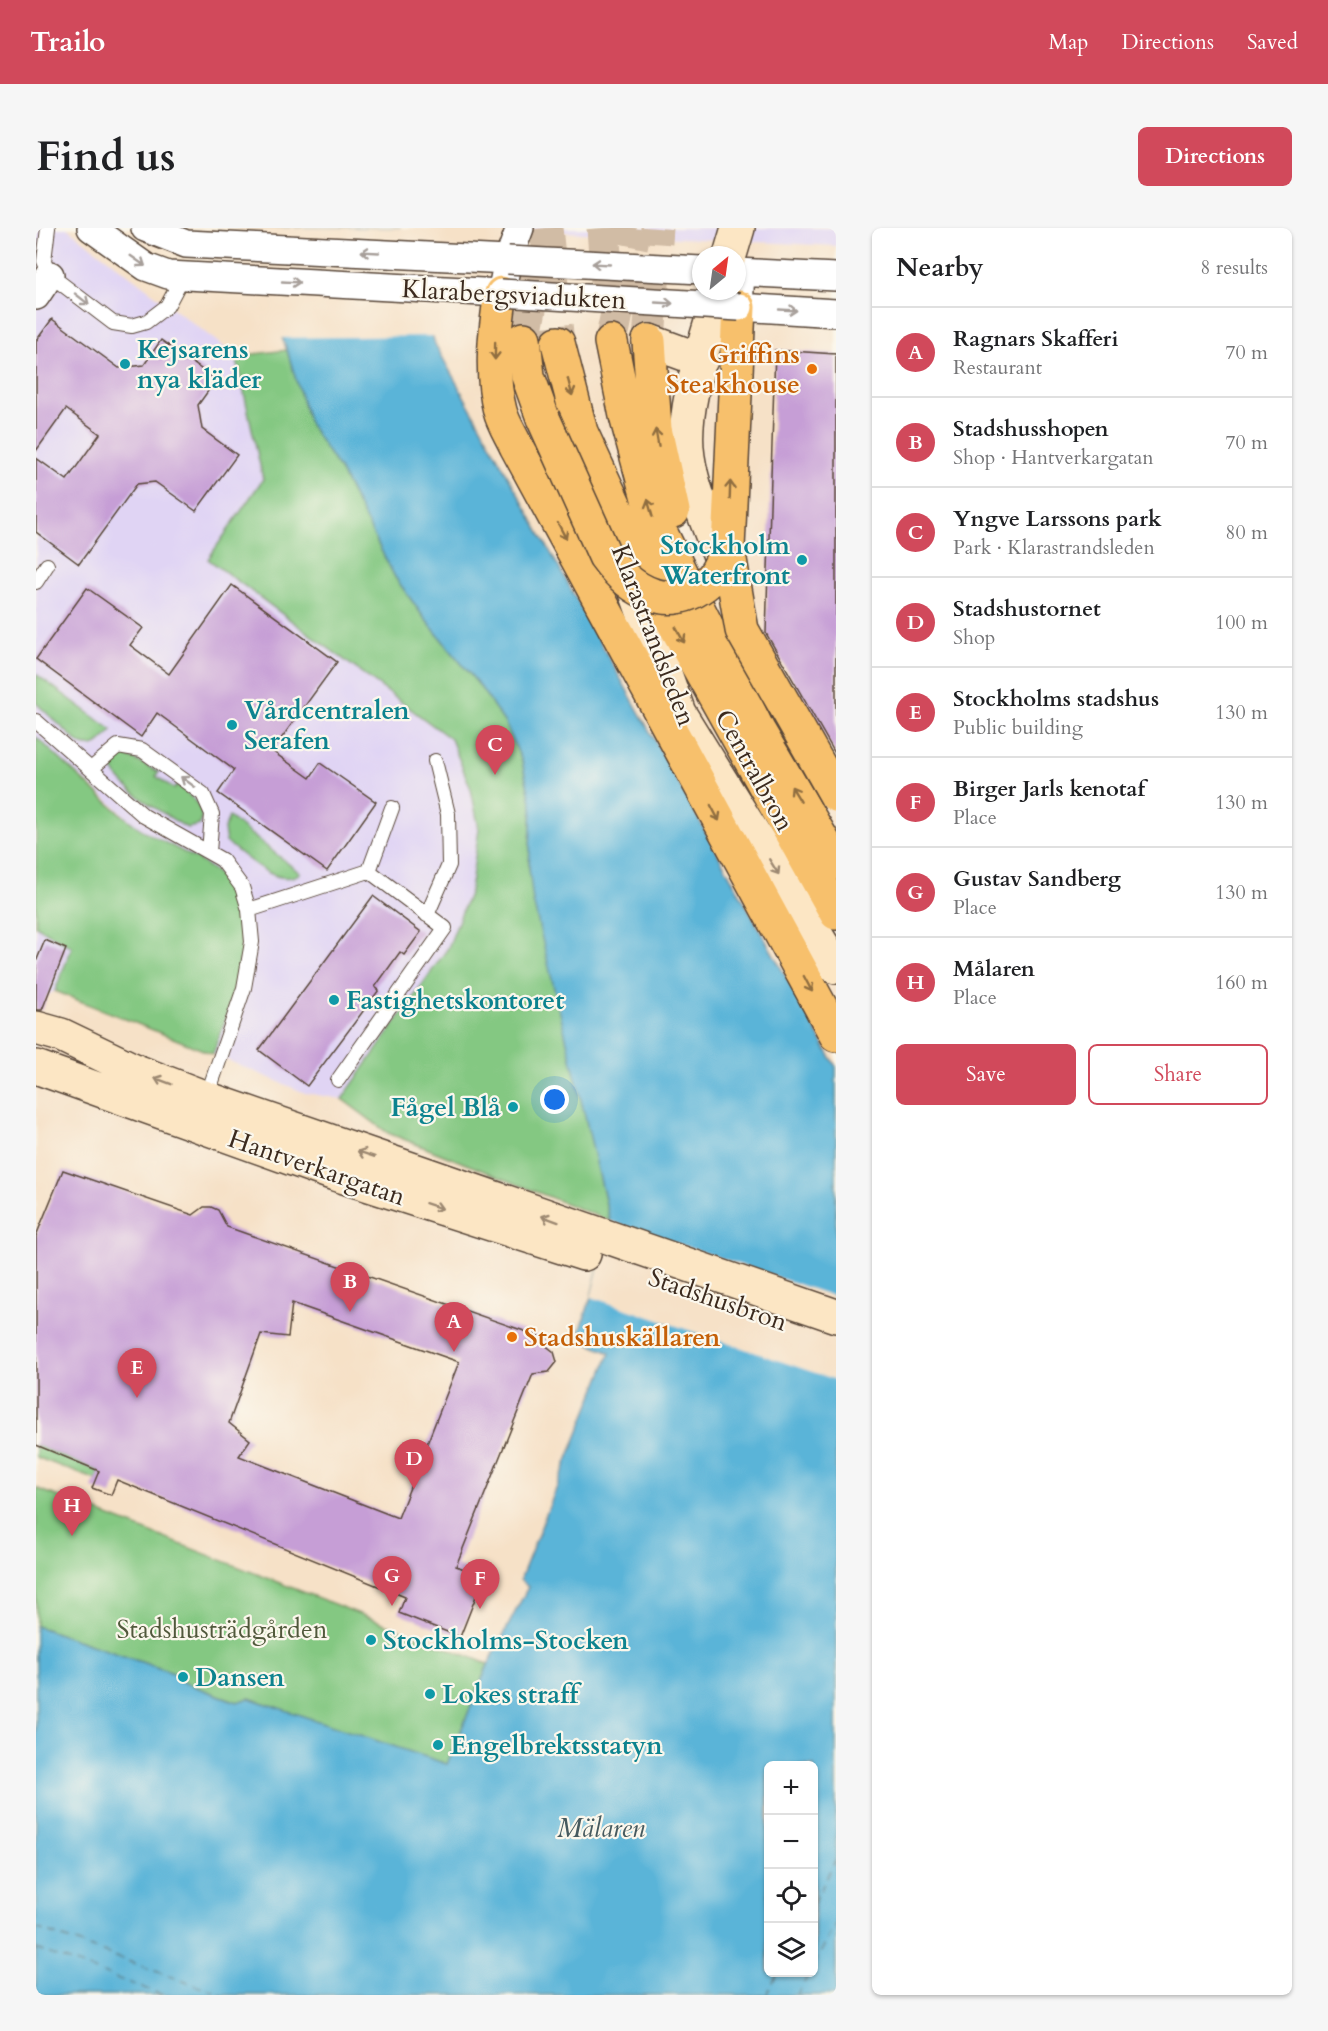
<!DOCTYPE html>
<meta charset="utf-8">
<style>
:root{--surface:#fff;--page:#f6f6f6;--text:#202124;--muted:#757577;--line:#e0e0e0;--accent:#d1495b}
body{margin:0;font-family:Cardo,serif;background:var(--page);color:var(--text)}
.controls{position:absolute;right:18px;bottom:18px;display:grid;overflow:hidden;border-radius:9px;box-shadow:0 2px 4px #0004}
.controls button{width:54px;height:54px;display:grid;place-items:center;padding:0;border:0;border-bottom:2px solid var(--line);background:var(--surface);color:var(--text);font:30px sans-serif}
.compass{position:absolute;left:656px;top:18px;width:54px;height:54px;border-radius:50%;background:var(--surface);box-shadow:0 2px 4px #0004;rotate:29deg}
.you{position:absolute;left:519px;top:872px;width:21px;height:21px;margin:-15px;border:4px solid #fff;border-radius:50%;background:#1a73e8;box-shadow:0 0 0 9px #1a73e833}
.badge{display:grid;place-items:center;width:39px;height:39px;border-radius:50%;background:var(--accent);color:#fff;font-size:20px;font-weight:700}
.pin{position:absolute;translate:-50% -50px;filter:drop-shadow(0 2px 3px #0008)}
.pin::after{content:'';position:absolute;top:32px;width:21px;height:18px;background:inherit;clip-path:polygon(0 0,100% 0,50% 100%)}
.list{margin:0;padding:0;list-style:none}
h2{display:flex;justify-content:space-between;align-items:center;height:78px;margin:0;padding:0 24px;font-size:26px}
h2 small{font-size:20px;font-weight:400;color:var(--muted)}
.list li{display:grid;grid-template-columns:39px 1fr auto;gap:18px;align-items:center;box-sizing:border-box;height:90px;padding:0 24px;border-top:2px solid var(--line)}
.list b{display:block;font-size:22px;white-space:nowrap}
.list p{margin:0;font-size:20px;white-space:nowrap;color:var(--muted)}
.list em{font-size:20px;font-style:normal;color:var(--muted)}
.actions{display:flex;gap:12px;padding:18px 24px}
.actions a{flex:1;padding:14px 0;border:2px solid var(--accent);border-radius:9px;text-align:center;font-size:21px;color:var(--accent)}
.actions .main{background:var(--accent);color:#fff}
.icon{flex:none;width:33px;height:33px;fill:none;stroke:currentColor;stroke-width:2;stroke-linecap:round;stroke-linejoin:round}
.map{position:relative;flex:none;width:800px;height:1767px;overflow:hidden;border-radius:9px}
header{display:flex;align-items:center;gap:36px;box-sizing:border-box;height:84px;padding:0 30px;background:var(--accent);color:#fff}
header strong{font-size:28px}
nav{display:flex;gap:33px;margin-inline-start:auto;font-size:21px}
.intro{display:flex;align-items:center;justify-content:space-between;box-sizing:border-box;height:144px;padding:0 36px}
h1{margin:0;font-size:42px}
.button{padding:15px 27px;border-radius:9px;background:var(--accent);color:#fff;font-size:21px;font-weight:700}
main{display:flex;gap:36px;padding:0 36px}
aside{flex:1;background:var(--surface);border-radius:9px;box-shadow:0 2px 4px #0004}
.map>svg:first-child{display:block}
.built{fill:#e0d4f4}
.green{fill:#84c882;stroke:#607950;stroke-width:1.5}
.water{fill:#5ab4d8;stroke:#4a6f7b;stroke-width:1.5;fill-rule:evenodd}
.pier{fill:#f6e1c7}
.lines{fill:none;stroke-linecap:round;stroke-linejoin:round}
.ferry{stroke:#465a5f;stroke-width:1.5;stroke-dasharray:8 6;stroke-linecap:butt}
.building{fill:#c69ed6;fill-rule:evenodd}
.highway-tunnel{stroke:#d1bca5;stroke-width:33;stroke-dasharray:33 16;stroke-linecap:butt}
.lane-casing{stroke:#574537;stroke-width:16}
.street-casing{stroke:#574537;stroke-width:30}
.secondary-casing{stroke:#574537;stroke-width:36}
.highway-casing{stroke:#574537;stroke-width:36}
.lane{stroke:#fff;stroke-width:14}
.street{stroke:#fff;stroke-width:27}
.secondary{stroke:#fce6c4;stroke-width:33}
.highway{stroke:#f7c06c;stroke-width:33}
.street-bridge-casing{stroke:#574537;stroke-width:30;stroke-linecap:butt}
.highway-bridge-casing{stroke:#574537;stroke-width:36;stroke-linecap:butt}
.street-bridge{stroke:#fff;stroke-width:27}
.highway-bridge{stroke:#f7c06c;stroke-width:33}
.oneway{stroke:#a79f9a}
.oneway2{stroke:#906e41}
.oneway3{stroke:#9c8871}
.culture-dot{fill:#0f9aa8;stroke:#fbf7ec;stroke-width:2}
.food-dot{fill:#e8710a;stroke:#fbf7ec;stroke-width:2}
.labels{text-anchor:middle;stroke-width:4.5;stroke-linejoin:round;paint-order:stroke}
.street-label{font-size:26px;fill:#3b2a1e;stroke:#fbf7ec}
.culture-label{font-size:26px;font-weight:bold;fill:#0d838f;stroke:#fbf7ec;text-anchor:start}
.food-label{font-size:26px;font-weight:bold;fill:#c56008;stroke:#fbf7ec;text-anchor:end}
.park-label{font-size:26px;fill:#51593c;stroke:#fbf7ec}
.water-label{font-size:27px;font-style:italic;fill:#465a5f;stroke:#fbf7ec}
</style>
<header>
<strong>Trailo</strong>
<nav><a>Map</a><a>Directions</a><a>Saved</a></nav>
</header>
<div class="intro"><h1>Find us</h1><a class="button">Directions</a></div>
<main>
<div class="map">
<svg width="800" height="1767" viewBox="0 0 800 1767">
<rect width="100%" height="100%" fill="#fbf7ec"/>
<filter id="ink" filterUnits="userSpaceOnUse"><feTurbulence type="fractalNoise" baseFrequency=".0167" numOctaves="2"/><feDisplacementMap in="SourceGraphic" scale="12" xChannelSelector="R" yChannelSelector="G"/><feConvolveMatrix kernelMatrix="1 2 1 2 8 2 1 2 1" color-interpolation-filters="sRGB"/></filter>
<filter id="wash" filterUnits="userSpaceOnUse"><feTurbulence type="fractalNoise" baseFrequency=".008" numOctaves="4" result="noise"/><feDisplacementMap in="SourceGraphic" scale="24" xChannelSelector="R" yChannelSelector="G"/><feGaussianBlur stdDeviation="1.35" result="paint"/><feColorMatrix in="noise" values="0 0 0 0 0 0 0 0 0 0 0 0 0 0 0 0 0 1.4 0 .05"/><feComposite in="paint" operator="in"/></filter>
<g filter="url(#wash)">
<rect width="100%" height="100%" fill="#f6e1c7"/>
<path class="built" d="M 0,0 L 31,0 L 200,128 L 227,251 L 172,331 L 415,511 L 435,561 L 443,601 L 434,663 L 412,720 L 306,871 L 269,865 L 177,826 L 199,764 L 179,643 L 101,598 L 0,509 Z
M 448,0 L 800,0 L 800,18 Z
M 0,698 L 36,718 L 19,763 L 0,774 Z"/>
<path class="green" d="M 251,122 L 273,195 L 305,244 L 359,349 L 389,391 L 443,457 L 469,495 L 486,533 L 496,578 L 493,640 L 574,993 L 352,905 L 306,871 L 412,720 L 434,663 L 443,601 L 435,561 L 415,511 L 172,331 L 227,251 L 200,128 Z
M 0,446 L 76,502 C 66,513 60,523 44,516 L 0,475 Z
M 0,509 C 32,537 68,575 102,599 C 126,615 155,625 177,642 C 231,682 195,777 177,826 L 19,763 L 36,719 L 0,698 Z
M 89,527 L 123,544 L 120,548 L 138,561 L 141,557 C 153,566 171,580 164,597 L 151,600 C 127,585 84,562 74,535 L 79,529 Z
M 193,589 L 264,645 C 242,662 208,627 190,614 L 188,601 Z
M 0,1217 L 63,1243 L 60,1252 L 0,1229 Z
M 0,1260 L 452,1436 L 411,1537 L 213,1470 L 202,1474 L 146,1454 L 140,1446 L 0,1398 Z"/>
<path class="water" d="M 202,0 L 364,0 L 399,116 L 800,839 L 800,1767 L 0,1767 L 0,1398 L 140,1446 L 146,1454 L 201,1474 L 213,1470 L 411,1536 L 452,1437 L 492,1359 L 484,1352 L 574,1125 L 542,1111 L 555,1069 L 574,992 L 497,673 L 493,640 L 496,578 L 486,533 L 469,495 L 443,457 L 389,391 L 359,349 L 305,244 L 273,195 L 251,122 ZM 732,1538 L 778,1538 L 778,1744 L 732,1744 Z"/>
<path class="pier" d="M 199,0 L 367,0 L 400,108 L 243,110 Z
M 574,993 L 800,1069 L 800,1152 L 555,1069 Z"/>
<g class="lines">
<path class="ferry" d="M 778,1675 L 800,1631
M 0,1700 L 186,1767
M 0,1721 L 127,1767
M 778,1737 L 800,1695
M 730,1767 L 742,1744
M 761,1767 L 774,1744"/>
</g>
<g id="blocks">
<path class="building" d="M 16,91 L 83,140 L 108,137 L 125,112 L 180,152 L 162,177 L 166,201 L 201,227 L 160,283 L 119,254 L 101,256 L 43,336 L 0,304 L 0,230 L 31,252 L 64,206 L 30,181 L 0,223 L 0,113 Z
M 739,122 L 800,126 L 800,527 L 730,405 Z
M 196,357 L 301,434 L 236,523 L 274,550 L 284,535 L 340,574 L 291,643 L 182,565 L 198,542 L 121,485 L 105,509 L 0,431 L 51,360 L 107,400 L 94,417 L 133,446 Z
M 337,668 L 385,704 L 368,727 L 364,724 L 339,759 L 343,762 L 271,858 L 223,822 Z
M 9,712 L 30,721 L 6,782 L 0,782 L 0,734 Z
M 27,942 L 157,987 L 168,979 L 175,979 L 182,982 L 191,999 L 511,1111 L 508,1116 L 518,1124 L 521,1134 L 513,1144 L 497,1146 L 420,1338 L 448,1348 L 424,1409 L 363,1385 L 369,1369 L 81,1252 L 75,1267 L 56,1260 L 63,1243 L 0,1217 L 0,1008 ZM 256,1075 L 423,1134 L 362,1290 L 203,1228 L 214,1212 L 193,1195 L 225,1106 L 252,1109 Z"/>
</g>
</g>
<g filter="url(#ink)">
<use href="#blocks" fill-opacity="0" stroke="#574537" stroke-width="1.5"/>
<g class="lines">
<path class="highway-tunnel" d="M 510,0 L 522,115
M 567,0 L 572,67
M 488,111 L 503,37
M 613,113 L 621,0
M 575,114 L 599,0"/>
<defs>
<path id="lane" d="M 12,0 L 8,33 L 14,47 L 77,95 L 96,98 L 110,94 L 131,78 L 147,48
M 0,354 L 11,337
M 0,493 L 108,588 L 186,632 L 206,659 L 213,682 L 216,714 L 208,760 L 170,871
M 56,540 L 82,518 L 106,522 L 167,566 L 176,586 L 173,624
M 333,643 L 356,580
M 213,682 L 333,643 L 409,700 L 302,852
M 391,687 L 413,637 L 412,586 L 399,533"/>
<path id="street" d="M 55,0 L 110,39 L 132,47 L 465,65 L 472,32 L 484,0
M 109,0 L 150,16 L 472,32
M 701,44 L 800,49
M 705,44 L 703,79 L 800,85
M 0,68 L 14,47"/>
<path id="secondary" d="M 694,27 L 702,0
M 684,63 C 671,112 644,179 652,229 C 658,269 678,309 691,347
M 613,113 L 665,132
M 590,336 L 643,485 L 800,739
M 0,800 L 25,807 L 100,843 L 170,870 L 800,1088
M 0,839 L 293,944 L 548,1026"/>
<path id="highway" d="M 465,65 C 459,103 454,145 464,183 C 467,195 475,207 480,218 L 800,807
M 488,111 L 492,148 L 507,190
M 613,113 L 619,201 L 637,283
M 575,114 L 590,188 L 617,289 L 722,502 L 800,635
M 522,115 L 545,204 L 611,347 L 800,685
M 692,320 L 703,79"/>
</defs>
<use href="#lane" class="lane-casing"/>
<use href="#street" class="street-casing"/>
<use href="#secondary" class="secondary-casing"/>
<use href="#highway" class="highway-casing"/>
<use href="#lane" class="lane"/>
<use href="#street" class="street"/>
<use href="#secondary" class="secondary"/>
<use href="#highway" class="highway"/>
<defs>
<path id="street-bridge" d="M 472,32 L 665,42
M 465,65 L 703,79"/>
<path id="highway-bridge" d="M 507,190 L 569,328 C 595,364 634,387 674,352 C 682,345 687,329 692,320
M 692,320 L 706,402 L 800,567"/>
</defs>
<use href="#street-bridge" class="street-bridge-casing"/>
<use href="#highway-bridge" class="highway-bridge-casing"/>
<use href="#street-bridge" class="street-bridge"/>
<use href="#highway-bridge" class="highway-bridge"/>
</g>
<defs><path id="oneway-shaft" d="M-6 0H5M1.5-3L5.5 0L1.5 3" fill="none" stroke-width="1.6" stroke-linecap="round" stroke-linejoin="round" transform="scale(1.5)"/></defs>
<g class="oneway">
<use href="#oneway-shaft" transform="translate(334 24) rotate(-177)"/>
<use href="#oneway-shaft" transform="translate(102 33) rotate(35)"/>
<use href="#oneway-shaft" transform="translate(565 36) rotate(-177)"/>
<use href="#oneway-shaft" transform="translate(255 54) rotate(3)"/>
<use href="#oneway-shaft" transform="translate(46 71) rotate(38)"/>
<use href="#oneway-shaft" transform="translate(628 75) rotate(3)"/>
<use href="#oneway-shaft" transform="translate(752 82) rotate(3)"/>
<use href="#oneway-shaft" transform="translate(152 554) rotate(-144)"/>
</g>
<g class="oneway2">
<use href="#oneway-shaft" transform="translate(459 123) rotate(91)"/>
<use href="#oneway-shaft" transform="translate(534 159) rotate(75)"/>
<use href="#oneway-shaft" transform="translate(621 210) rotate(-100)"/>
<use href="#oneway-shaft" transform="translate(694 262) rotate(-88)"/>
<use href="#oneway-shaft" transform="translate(614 280) rotate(-106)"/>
<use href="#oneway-shaft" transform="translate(526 303) rotate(62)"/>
<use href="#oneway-shaft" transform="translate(644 407) rotate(61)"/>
<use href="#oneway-shaft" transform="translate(760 566) rotate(-121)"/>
<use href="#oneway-shaft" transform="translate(679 585) rotate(62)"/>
<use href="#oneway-shaft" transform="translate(772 756) rotate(62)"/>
</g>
<g class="oneway3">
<use href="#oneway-shaft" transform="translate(738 639) rotate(58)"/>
<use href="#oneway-shaft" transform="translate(127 853) rotate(-159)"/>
<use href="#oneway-shaft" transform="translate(330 926) rotate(-162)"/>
<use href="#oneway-shaft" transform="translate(398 978) rotate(18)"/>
<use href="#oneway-shaft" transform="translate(514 991) rotate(-160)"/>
</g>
</g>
<g class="culture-dot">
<circle cx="89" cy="136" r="6"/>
<circle cx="766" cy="332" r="6"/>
<circle cx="196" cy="497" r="6"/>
<circle cx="298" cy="772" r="6"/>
<circle cx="477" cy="879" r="6"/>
<circle cx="335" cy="1412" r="6"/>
<circle cx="147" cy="1449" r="6"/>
<circle cx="394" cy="1466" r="6"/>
<circle cx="402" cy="1517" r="6"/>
</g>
<g class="food-dot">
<circle cx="776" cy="141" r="6"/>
<circle cx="476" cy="1109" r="6"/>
</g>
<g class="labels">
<g class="street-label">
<text transform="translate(478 66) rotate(3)" y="9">Klarabergsviadukten</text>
<text transform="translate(618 407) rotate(69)" y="9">Klarastrandsleden</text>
<text transform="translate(719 542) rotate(61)" y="9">Centralbron</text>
<text transform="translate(281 939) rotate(19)" y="9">Hantverkargatan</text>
<text transform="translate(682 1071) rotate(19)" y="9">Stadshusbron</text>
</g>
<g class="culture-label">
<text x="101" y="130">Kejsarens<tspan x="101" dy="30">nya kläder</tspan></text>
<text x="754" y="326" text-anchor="end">Stockholm<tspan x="754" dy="30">Waterfront</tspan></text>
<text x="208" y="491">Vårdcentralen<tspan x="208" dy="30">Serafen</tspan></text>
<text x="310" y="781">Fastighetskontoret</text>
<text x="465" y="888" text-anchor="end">Fågel Blå</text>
<text x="347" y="1421">Stockholms-Stocken</text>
<text x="159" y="1458">Dansen</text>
<text x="406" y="1475">Lokes straff</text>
<text x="414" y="1526">Engelbrektsstatyn</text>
</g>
<g class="food-label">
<text x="764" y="135">Griffins<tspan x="764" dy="30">Steakhouse</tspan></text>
<text x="488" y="1118" text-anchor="start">Stadshuskällaren</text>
</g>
<g class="park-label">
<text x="186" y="1410">Stadshusträdgården</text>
</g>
<g class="water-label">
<text x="565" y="1609">Mälaren</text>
</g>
</g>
</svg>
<div class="controls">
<button>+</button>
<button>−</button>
<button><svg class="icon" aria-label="locate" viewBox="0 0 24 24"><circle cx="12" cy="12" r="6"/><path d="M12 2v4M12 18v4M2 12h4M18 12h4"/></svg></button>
<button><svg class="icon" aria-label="layers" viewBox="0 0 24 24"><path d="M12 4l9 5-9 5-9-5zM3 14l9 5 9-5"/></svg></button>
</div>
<svg class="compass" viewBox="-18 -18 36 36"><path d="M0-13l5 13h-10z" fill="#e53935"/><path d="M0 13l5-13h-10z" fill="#757577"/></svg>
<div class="you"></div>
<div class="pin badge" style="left:418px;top:1124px">A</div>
<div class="pin badge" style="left:314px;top:1084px">B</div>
<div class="pin badge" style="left:459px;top:547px">C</div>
<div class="pin badge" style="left:378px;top:1261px">D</div>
<div class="pin badge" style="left:101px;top:1170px">E</div>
<div class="pin badge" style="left:444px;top:1381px">F</div>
<div class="pin badge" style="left:356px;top:1378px">G</div>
<div class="pin badge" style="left:36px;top:1308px">H</div>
</div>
<aside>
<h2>Nearby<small>8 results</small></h2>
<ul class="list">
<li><span class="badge">A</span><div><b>Ragnars Skafferi</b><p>Restaurant</p></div><em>70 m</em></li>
<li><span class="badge">B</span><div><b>Stadshusshopen</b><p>Shop · Hantverkargatan</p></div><em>70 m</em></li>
<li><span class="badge">C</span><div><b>Yngve Larssons park</b><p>Park · Klarastrandsleden</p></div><em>80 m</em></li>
<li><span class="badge">D</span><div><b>Stadshustornet</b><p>Shop</p></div><em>100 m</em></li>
<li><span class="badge">E</span><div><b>Stockholms stadshus</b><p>Public building</p></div><em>130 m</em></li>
<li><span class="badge">F</span><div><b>Birger Jarls kenotaf</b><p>Place</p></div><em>130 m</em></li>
<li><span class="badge">G</span><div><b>Gustav Sandberg</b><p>Place</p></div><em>130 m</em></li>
<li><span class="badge">H</span><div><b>Målaren</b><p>Place</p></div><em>160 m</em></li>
</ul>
<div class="actions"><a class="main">Save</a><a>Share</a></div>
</aside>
</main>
